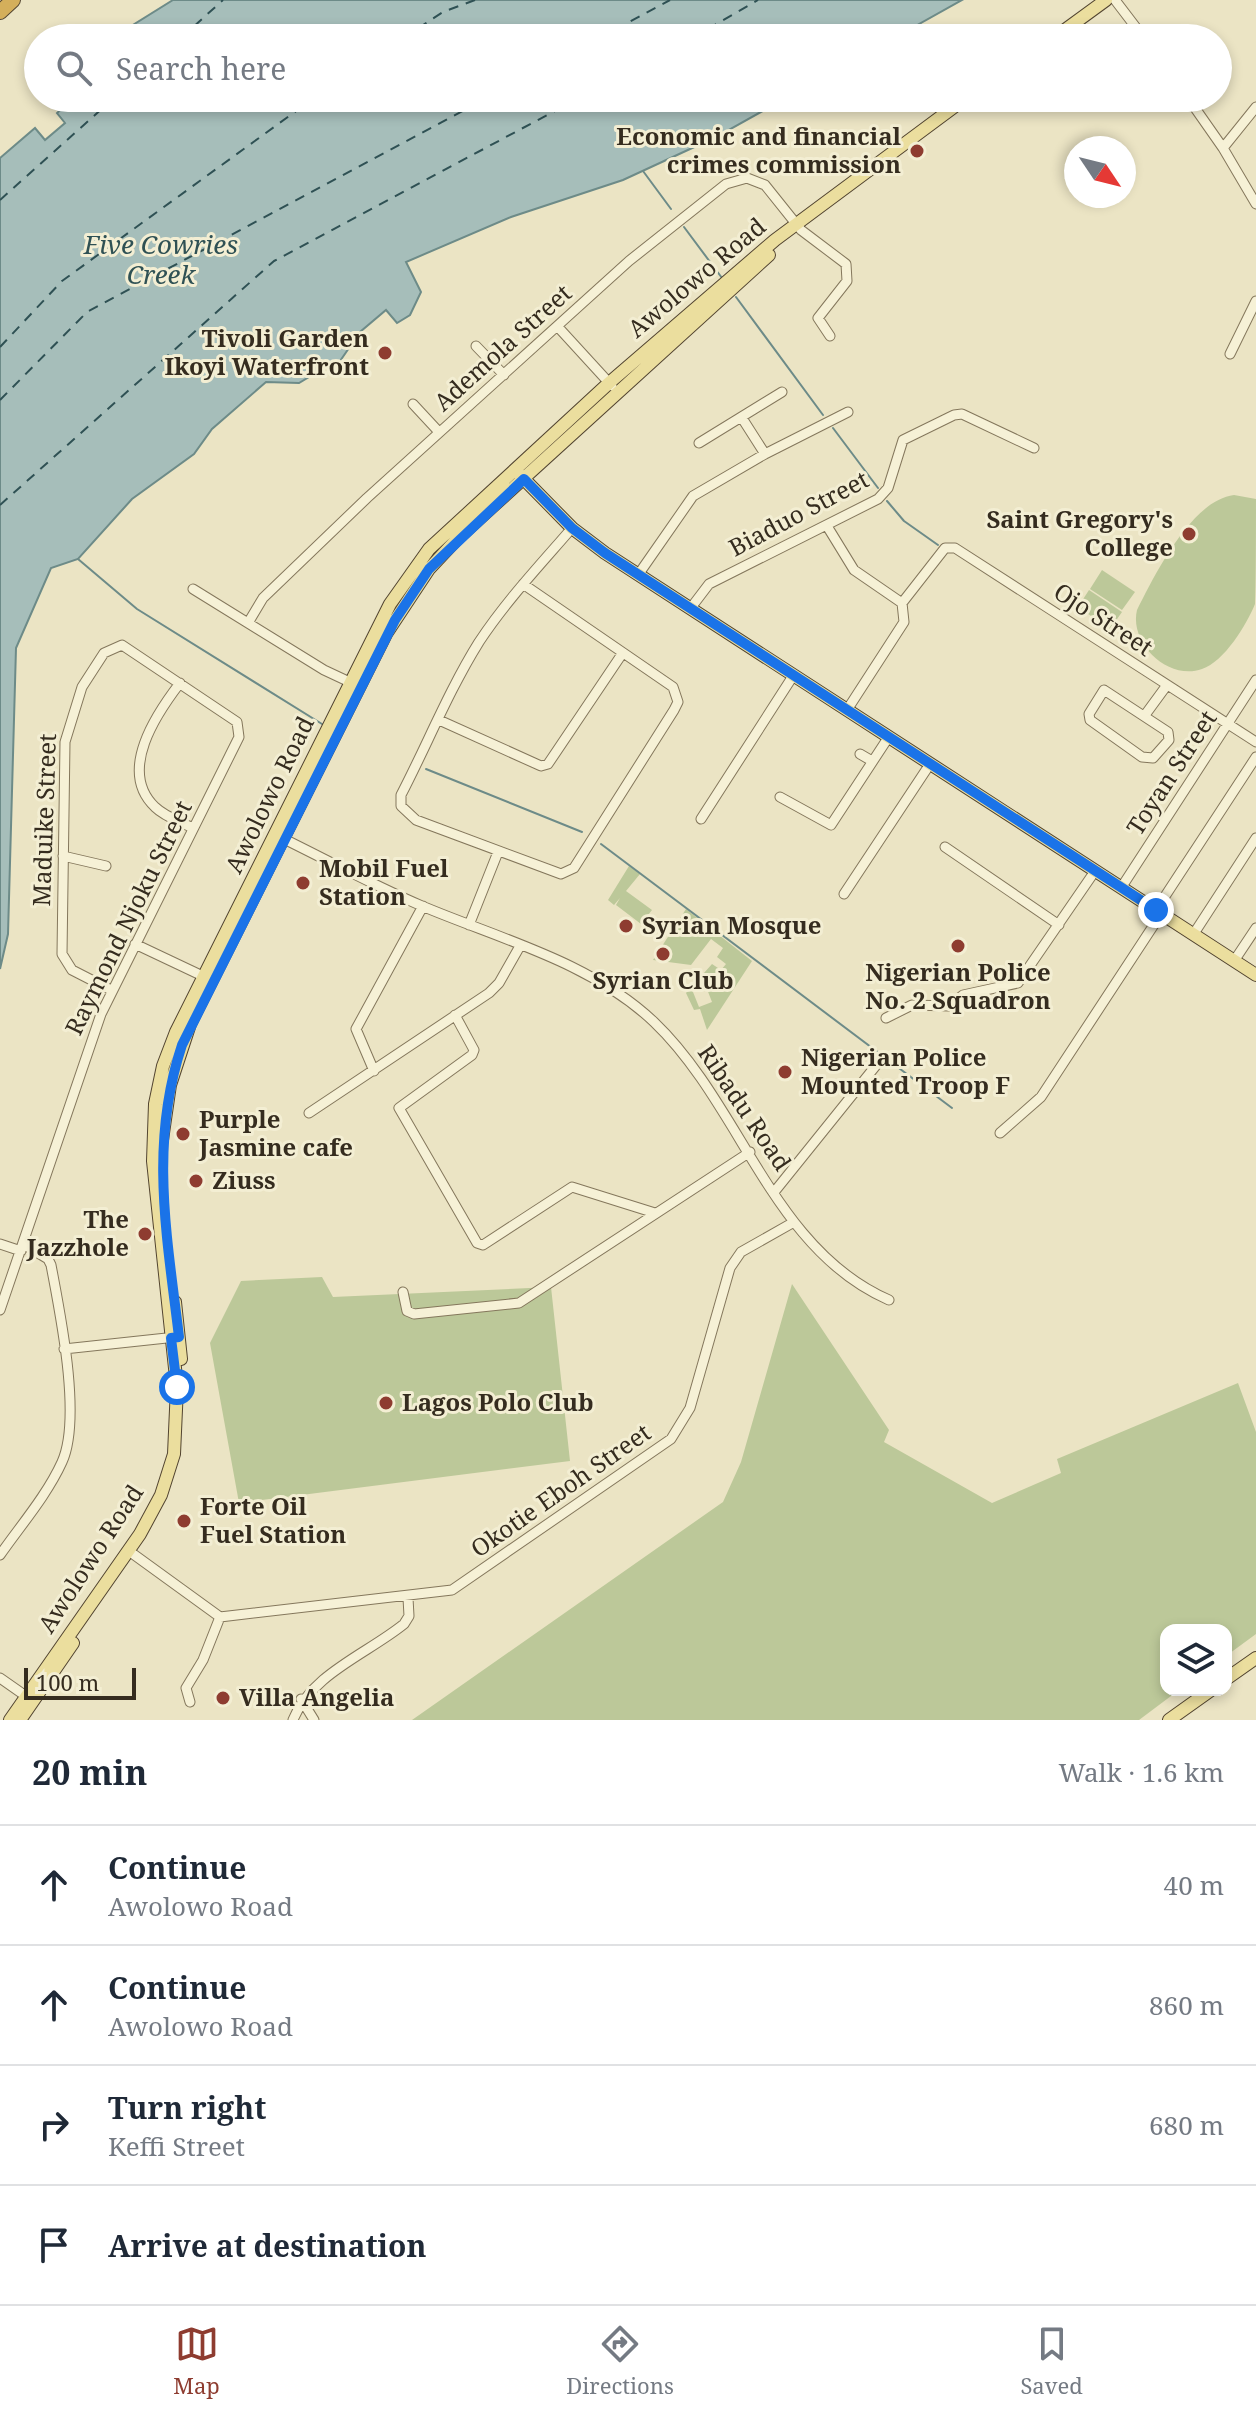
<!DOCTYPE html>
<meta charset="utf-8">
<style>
:root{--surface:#fff;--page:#f2f2f3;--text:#1f2937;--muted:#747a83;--line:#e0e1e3;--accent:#8e3c30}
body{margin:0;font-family:"Noto Serif",serif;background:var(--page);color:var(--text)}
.controls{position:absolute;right:24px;bottom:24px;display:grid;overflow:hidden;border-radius:16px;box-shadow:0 4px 12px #0003}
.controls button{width:72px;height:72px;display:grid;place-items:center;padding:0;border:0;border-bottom:2px solid var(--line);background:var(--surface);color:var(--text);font:40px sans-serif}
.compass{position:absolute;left:1064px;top:136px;width:72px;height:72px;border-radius:50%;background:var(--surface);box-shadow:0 4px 12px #0003;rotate:125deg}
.scale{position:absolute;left:24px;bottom:20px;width:112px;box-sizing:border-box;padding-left:8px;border:4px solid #352c1f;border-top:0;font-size:22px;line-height:28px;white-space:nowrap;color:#352c1f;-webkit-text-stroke:6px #f3eed3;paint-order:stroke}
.stop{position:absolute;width:24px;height:24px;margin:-18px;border:6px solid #1a73e8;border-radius:50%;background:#fff}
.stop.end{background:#1a73e8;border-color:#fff;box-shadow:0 2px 8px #0008}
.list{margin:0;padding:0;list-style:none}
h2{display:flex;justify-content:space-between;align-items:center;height:104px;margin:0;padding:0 32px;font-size:34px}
h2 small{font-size:26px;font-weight:400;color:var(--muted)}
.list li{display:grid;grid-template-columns:52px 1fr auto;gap:24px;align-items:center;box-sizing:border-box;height:120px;padding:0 32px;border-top:2px solid var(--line)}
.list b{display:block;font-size:30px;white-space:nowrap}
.list p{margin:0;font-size:26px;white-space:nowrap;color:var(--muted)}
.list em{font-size:26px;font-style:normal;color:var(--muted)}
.icon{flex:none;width:44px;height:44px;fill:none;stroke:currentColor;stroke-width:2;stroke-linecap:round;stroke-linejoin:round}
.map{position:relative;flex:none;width:1256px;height:1720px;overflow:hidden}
.search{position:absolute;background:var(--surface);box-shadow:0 4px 12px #0003;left:24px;right:24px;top:24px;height:88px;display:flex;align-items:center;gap:20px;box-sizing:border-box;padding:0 28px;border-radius:44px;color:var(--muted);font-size:30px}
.sheet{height:584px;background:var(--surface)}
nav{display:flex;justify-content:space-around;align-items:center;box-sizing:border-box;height:112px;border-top:2px solid var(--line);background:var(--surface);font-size:22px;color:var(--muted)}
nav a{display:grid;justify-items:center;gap:4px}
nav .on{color:var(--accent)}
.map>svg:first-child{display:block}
.green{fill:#bcc899}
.water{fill:#a6beba;stroke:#6d8b88;stroke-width:2}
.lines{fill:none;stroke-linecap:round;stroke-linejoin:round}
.stream{stroke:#6d8b88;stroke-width:2}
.ferry{stroke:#2f5154;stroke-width:2;stroke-dasharray:10 8;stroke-linecap:butt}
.minor-casing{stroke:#84775c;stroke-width:11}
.major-casing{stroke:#524430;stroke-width:14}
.highway-casing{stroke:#524430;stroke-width:16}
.minor{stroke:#f6f1d6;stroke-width:9}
.major{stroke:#ebde9e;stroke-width:12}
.highway{stroke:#d4af5b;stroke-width:14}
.route{stroke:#1a73e8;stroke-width:10}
.poi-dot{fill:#8e3c30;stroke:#f3eed3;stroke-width:3}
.labels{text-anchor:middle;stroke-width:6;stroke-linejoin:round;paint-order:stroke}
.poi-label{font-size:24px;font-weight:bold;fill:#352c1f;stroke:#f3eed3;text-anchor:start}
.street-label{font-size:24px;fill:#352c1f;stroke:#f3eed3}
.water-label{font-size:26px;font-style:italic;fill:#2f5154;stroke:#f3eed3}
</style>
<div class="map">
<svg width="1256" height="1720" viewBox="0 0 1256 1720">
<rect width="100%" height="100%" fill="#ebe4c4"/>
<path class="green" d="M 1234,495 L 1256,499 C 1256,521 1256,587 1255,604 C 1247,624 1224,662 1202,669 C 1168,681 1129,643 1137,610 C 1155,574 1192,500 1234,495 Z
M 1102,570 L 1135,592 L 1122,610 L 1090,589 Z
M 1089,590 L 1122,612 L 1110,629 L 1078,607 Z
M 629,866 L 640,874 L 626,891 L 652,910 L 641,924 L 616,905 L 620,898 L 614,905 L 608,900 Z
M 686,909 L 752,961 L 707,1030 L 700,1009 L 694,1010 L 686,993 L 691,987 L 699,1007 L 712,1002 L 705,984 L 712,985 L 714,976 L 704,973 L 712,964 L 721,970 L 726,964 L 717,957 L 723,948 L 711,939 L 691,965 L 653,960 Z
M 322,1277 L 333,1297 L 551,1287 L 570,1461 L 239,1503 L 210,1343 L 241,1281 Z
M 792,1284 L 889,1430 L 884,1442 L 992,1503 L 1061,1473 L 1057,1459 L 1238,1383 L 1256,1432 L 1256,1634 L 1226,1656 L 1226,1630 L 1166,1630 L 1166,1690 L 1179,1690 L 1139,1720 L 412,1720 L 723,1502 L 741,1462 Z"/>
<path class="water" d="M 173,0 L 962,0 L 894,38 L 112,38 Z
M 73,98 L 786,98 L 716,137 L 623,180 L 511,217 L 406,262 L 421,292 L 410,315 L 397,323 L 386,310 L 360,332 L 338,364 L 334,362 L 299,383 L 266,382 L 212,429 L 194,454 L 132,499 L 78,559 L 51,568 L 16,648 L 8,934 L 0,969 L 0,158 L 35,128 L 45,140 L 65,123 L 57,113 Z"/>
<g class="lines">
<path class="stream" d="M 643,171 L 671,209
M 684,227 L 722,278
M 736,297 L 823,415
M 833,428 L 878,488
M 887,501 L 904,521 L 938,545
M 78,559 L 137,609 L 322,724
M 426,769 L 582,832
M 601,844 L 952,1108"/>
<path class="ferry" d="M 181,38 L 223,0
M 403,38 L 443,12 L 475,0
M 599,38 L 670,0
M 692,38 L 758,0
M 0,200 L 114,98
M 0,347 L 62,281 L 314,98
M 0,400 L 87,312 L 487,98
M 0,505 L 274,261 L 579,98"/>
<defs>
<path id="minor" d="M 1115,0 L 1144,38
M 1188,98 L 1223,148 L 1256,204
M 1223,148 L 1256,107
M 558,327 L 612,386
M 476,346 L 504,375
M 1230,354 L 1256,301
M 413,404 L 439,432
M 742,418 L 765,454
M 699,443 L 782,392
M 827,526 L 854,570 L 902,603 L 904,622 L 847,710
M 638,575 L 693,496 L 765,454 L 848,412
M 523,584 L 673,687 L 678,702 L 674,710 L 574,868 L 561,874 L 416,820 L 401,806 L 401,795 C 427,745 449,690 479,642 C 506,601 540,565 572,528
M 193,589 L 324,670 L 356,685
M 902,603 L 945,548 L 955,548 L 1256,742
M 690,609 L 709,584 L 878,499 L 888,488 L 903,440 L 954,415 L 962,414 L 1034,448
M 248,623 L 263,598 L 367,498 L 629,261 L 726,184 L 747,178 L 765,185 L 801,230 L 846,264 L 847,281 L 818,318 L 830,336
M 180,683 C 157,713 117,771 155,807 C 165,817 181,822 193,828
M 1104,690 L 1168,732 L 1169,740 L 1153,758 L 1142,757 L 1090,720 L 1089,714 Z
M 1145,715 L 1167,685
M 439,720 L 541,766 L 548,764 L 622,654
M 860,754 L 872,761
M 780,797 L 831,825 L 888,738
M 701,819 L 793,676
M 280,837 C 327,860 373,885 422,906 C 500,939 591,962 654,1022 C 742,1106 772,1249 889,1300
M 945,847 L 1059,925
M 63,856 L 106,866
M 1121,888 L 1256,680
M 844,894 L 930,764
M 1156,910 L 1256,757
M 469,925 L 498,852
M 1193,935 L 1256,838
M 135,944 L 209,979
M 1234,961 L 1256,928
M 455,1015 L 474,1050 L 472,1055 L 399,1108 L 477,1243 L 483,1245 L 572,1187 L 655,1213
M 886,1018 L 912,1005 L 949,1006 L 963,995 L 1018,983 L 1095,871
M 374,1071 L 356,1029 L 423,906
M 309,1113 L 489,993 L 499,983 L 520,946
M 1000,1133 L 1041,1097 L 1161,914
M 775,1191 L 878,1063
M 0,1244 L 21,1251
M 403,1292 L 407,1311 L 414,1314 L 519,1303 L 750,1152
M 0,1310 L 101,1014 L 239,737 L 237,722 L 122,645 L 104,653 L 82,687 L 65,742 L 62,954 L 72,970 L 111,990
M 64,1349 L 176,1337
M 129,1551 L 220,1617 L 452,1590 L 671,1439 L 690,1408 L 730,1268 L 741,1252 L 794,1222
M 0,1555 C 21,1525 47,1495 62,1462 C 82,1418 60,1313 51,1265 L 48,1259 L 23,1244
M 0,1678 L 30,1699
M 301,1699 L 314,1720
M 190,1702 L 186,1688 L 203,1660 L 220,1617
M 293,1720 C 311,1674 367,1654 404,1624 L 409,1616 L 408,1598"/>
<path id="major" d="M 1054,38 L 1106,0
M 519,474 L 572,528 L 605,553 L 1256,975
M 162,1140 L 170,1085 L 190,1024 L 386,634 L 429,569 L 458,538 L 769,255
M 175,1302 L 181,1359
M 1226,1679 L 1256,1658
M 10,1720 L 140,1534 L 161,1495 L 174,1454 L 177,1387 L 153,1161 L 155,1104 L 163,1066 L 176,1032 L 390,604 L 429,549 L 609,383 L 775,240 L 966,98
M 20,1720 L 73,1643
M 1169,1720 L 1211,1690"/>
<path id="highway" d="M 0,12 L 13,0"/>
</defs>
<use href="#minor" class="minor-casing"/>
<use href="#major" class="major-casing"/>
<use href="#highway" class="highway-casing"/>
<use href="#minor" class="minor"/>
<use href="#major" class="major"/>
<use href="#highway" class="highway"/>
</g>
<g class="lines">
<path class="route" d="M 177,1387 L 171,1338 L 179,1337 C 167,1236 149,1144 182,1045 L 395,620 L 429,569 L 524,479 L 572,528 L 605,553 L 1156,910"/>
</g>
<g class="poi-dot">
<circle cx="917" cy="151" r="8"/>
<circle cx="385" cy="353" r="8"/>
<circle cx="1189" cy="534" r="8"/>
<circle cx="303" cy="883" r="8"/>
<circle cx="626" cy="926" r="8"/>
<circle cx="958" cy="946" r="8"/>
<circle cx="663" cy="954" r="8"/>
<circle cx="785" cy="1072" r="8"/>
<circle cx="183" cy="1134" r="8"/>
<circle cx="196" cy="1181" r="8"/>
<circle cx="145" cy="1234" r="8"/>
<circle cx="386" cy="1403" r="8"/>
<circle cx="184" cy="1521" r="8"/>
<circle cx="223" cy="1698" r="8"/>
</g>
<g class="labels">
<g class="poi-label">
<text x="901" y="145" text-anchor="end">Economic and financial<tspan x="901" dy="28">crimes commission</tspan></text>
<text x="369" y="347" text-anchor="end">Tivoli Garden<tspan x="369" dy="28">Ikoyi Waterfront</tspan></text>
<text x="1173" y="528" text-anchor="end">Saint Gregory's<tspan x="1173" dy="28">College</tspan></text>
<text x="319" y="877">Mobil Fuel<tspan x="319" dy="28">Station</tspan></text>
<text x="642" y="934">Syrian Mosque</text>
<text x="958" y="981" text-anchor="middle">Nigerian Police<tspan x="958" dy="28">No. 2 Squadron</tspan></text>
<text x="663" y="989" text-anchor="middle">Syrian Club</text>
<text x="801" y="1066">Nigerian Police<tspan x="801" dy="28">Mounted Troop F</tspan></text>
<text x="199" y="1128">Purple<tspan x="199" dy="28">Jasmine cafe</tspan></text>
<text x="212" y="1189">Ziuss</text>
<text x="129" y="1228" text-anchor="end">The<tspan x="129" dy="28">Jazzhole</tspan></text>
<text x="402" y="1411">Lagos Polo Club</text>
<text x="200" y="1515">Forte Oil<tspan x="200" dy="28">Fuel Station</tspan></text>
<text x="239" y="1706">Villa Angelia</text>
</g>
<g class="street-label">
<text transform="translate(697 278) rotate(-40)" y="8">Awolowo Road</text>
<text transform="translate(503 348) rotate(-42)" y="8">Ademola Street</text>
<text transform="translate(799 514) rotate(-28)" y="8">Biaduo Street</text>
<text transform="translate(1103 620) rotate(33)" y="8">Ojo Street</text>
<text transform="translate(1172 773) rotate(-57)" y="8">Toyan Street</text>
<text transform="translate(270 795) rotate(-64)" y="8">Awolowo Road</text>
<text transform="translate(45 820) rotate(-88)" y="8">Maduike Street</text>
<text transform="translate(129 918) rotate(-64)" y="8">Raymond Njoku Street</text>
<text transform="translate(744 1108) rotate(56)" y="8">Ribadu Road</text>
<text transform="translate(561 1491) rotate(-35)" y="8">Okotie Eboh Street</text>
<text transform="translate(91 1559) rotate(-57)" y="8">Awolowo Road</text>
</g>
<g class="water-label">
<text x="161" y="254">Five Cowries<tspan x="161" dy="30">Creek</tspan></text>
</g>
</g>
</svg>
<div class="controls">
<button><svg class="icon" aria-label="layers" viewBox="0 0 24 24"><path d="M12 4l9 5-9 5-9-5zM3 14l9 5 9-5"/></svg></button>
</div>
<svg class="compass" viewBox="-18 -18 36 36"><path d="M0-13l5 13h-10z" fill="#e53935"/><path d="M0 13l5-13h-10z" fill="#747a83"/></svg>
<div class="scale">100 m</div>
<div class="stop" style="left:177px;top:1387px"></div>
<div class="stop end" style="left:1156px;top:910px"></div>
<div class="search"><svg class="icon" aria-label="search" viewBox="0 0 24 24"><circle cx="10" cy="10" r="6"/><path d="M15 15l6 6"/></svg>Search here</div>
</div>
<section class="sheet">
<h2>20 min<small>Walk · 1.6 km</small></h2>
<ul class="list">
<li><svg class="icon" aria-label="ahead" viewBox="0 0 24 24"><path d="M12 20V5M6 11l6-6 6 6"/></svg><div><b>Continue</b><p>Awolowo Road</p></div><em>40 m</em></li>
<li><svg class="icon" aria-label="ahead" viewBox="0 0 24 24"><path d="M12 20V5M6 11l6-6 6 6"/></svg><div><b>Continue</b><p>Awolowo Road</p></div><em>860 m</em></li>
<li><svg class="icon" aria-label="right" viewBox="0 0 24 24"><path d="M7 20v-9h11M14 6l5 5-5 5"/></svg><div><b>Turn right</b><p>Keffi Street</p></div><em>680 m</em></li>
<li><svg class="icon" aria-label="arrive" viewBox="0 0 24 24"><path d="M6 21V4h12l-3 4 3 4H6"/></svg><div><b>Arrive at destination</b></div></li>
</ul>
</section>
<nav>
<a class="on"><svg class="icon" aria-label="map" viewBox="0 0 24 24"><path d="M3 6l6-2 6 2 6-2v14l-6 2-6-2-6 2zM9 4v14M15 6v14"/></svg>Map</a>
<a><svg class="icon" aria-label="directions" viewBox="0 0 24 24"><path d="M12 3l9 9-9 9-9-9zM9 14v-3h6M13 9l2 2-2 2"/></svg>Directions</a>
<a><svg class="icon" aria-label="saved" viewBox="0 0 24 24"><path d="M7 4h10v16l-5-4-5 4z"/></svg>Saved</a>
</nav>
